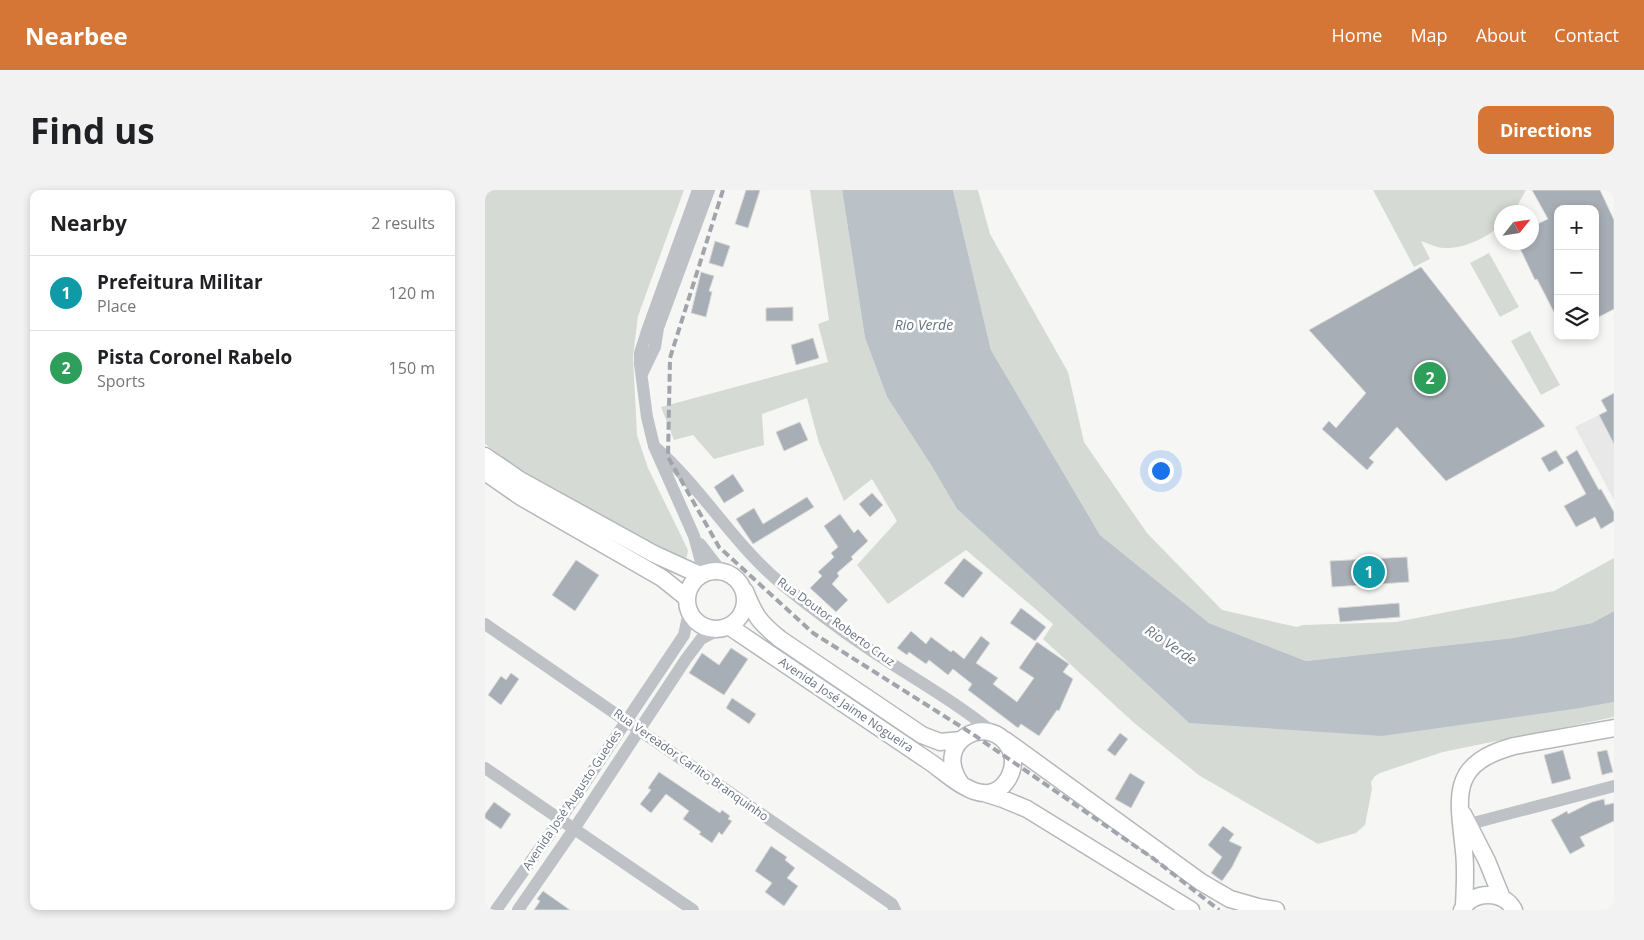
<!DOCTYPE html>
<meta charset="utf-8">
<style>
:root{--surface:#fff;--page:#f2f2f2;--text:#202124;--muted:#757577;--line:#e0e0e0;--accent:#d57536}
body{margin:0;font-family:"Open Sans",sans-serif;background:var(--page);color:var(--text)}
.controls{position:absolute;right:15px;top:15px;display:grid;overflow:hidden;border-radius:10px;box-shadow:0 2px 8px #0003}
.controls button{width:45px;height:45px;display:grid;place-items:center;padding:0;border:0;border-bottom:1px solid var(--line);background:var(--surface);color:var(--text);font:25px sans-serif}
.compass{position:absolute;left:1009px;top:15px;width:45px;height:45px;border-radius:50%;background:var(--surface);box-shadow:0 2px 8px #0003;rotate:60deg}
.you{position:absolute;left:675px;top:280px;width:18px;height:18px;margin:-12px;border:4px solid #fff;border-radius:50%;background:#1a73e8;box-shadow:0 0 0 8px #1a73e833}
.badge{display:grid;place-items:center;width:32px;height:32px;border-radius:50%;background:var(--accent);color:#fff;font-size:16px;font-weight:700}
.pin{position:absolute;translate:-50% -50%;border:2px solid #fff;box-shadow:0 1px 5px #0006}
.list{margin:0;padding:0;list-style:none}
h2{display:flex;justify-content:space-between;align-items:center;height:65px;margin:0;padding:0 20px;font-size:21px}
h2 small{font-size:16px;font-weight:400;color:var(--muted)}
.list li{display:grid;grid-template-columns:32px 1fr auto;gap:15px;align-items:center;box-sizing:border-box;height:75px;padding:0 20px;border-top:1px solid var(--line)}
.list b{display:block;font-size:19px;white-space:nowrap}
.list p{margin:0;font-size:16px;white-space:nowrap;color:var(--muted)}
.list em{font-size:16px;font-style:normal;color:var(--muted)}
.icon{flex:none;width:28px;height:28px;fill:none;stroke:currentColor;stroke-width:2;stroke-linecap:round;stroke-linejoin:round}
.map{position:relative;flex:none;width:1129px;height:720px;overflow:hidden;border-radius:10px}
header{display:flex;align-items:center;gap:30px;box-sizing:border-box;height:70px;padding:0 25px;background:var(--accent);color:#fff}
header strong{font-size:24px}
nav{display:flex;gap:28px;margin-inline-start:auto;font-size:18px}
.intro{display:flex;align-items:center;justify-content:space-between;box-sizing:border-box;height:120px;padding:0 30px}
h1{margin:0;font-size:35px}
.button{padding:12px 22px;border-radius:10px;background:var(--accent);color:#fff;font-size:18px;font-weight:700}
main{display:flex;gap:30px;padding:0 30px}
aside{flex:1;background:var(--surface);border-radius:10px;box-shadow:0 2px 8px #0003}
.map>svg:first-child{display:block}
.built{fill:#e7e8e7}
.green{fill:#d5dbd4}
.water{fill:#bac2c8}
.building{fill:#a8aeb5;stroke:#d8d8d7}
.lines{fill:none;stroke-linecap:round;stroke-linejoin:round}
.major-casing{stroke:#b4b7bc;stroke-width:19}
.minor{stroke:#bec1c6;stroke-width:12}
.major{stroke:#fff;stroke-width:16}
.rail{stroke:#a0a5ac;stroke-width:4;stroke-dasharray:8 4;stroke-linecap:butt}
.labels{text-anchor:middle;stroke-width:5;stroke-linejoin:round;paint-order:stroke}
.street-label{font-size:12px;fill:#687383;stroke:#fff}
.water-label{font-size:14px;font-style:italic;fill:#64737f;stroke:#fff}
</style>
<header>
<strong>Nearbee</strong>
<nav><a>Home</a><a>Map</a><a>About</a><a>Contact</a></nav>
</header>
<div class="intro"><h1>Find us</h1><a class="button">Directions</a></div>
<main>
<aside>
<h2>Nearby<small>2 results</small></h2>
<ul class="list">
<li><span class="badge" style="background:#0f9aa8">1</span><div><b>Prefeitura Militar</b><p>Place</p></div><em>120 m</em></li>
<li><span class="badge" style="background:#2e9e5b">2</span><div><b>Pista Coronel Rabelo</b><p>Sports</p></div><em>150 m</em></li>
</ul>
</aside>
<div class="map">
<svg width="1129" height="720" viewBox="0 0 1129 720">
<rect width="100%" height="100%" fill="#f6f7f4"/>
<path class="built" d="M 1114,225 L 1129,254 L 1129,310 L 1090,237 Z"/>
<path class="green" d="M 0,0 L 199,0 L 153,126 L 148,167 L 152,245 L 163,278 L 203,360 L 202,367 L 198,369 L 186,367 L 33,278 L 0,254 Z
M 325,0 L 357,0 L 380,148 L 402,207 L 446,275 L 472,319 L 704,533 L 1096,518 L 1129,512 L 1129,527 L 958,562 L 895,583 L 890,586 L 886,592 L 887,599 L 880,635 L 871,643 L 833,654 L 715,586 L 648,532 L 558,449 L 568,434 L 481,360 L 403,414 L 372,375 L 412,331 L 387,289 L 359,311 L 334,253 L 322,208 L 277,224 L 279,255 L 229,269 L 208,245 L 189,250 L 176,217 L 343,172 L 333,134 L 344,130 Z
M 468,0 L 493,0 L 505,44 L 583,182 L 599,252 L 662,343 L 737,420 L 812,437 L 818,435 L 911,432 L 1069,401 L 1129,368 L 1129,421 L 1107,433 L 1028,448 L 821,471 L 724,433 L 615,345 L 506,160 Z
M 888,0 L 1041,0 L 1029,22 L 1016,22 L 1016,34 C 1003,48 978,59 959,58 C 951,58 943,53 936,51 L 945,69 L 929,77 Z
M 1004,63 L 1034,117 L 1015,127 L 985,73 Z
M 1045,141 L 1075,195 L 1056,205 L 1026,151 Z"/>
<path class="water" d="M 357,0 L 468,0 L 506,160 L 615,345 L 724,433 L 821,471 L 1028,448 L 1107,433 L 1129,421 L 1129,512 L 1096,518 L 897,546 L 704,533 L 472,319 L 446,275 L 402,207 L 380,148 Z"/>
<path class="building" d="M 261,0 L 275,0 L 263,38 L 250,34 Z
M 1047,0 L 1115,0 L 1129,30 L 1129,119 L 1110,129 L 1110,19 L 1073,19 L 1073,130 L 1052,89 L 1050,90 L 1032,52 L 1046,52 L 1046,37 L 1063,29 Z
M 230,51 L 245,56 L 238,77 L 224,73 Z
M 936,77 L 1060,236 L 961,291 L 912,237 L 884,268 L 889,272 L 882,280 L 837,239 L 844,231 L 851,238 L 881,203 L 824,140 Z
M 216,82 L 229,86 L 224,101 L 227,102 L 221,127 L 206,123 Z
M 308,117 L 308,131 L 281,131 L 281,118 Z
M 328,148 L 334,168 L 311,175 L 306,155 Z
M 1129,203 L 1129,254 L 1114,225 L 1122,221 L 1116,210 Z
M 315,232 L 323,250 L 299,261 L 291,242 Z
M 1071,260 L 1079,273 L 1064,282 L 1056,268 Z
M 1092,260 L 1114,300 L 1116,299 L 1129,322 L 1129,331 L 1116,339 L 1110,327 L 1091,337 L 1079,316 L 1101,304 L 1081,267 Z
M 248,284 L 259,301 L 239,313 L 229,297 Z
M 387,303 L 398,315 L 385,327 L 374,314 Z
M 322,307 L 329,317 L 268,354 L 251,329 L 269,318 L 278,334 Z
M 355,324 L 369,343 L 373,339 L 383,351 L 366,367 L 368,369 L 352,383 L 354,386 L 347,394 L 363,410 L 351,422 L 325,398 L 337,386 L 333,382 L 349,367 L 346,363 L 353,357 L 339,336 Z
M 922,367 L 924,392 L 847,397 L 845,371 Z
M 479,368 L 498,383 L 478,408 L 459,393 Z
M 91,370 L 114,385 L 90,421 L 67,405 Z
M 914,413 L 915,427 L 855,432 L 853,418 Z
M 536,418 L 561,437 L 550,451 L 525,433 Z
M 426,441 L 441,454 L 446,447 L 466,462 L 468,460 L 479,469 L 496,446 L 505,453 L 491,473 L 513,488 L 508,494 L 532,512 L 549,488 L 534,478 L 552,452 L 584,474 L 578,482 L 588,489 L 574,521 L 572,520 L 554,546 L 536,534 L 533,538 L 483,500 L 487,494 L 468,479 L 463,485 L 444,470 L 441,474 L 424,462 L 422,465 L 412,458 Z
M 246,458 L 263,469 L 239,505 L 204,483 L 217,463 L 234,475 Z
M 26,483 L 34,489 L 16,515 L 3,505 L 16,486 L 21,490 Z
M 247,508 L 271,524 L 264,534 L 241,518 Z
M 635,543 L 643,549 L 630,566 L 622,560 Z
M 1078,560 L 1086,589 L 1067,594 L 1059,565 Z
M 1122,560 L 1128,582 L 1117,585 L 1112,562 Z
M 174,582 L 235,623 L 237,620 L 245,626 L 243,629 L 247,631 L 237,645 L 234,642 L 227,653 L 214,644 L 216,642 L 198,629 L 204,621 L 181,604 L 166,623 L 155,614 L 166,600 L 163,598 Z
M 645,583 L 660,592 L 646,618 L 630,609 Z
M 1119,609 L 1120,615 L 1129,613 L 1129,631 L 1095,647 L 1100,656 L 1085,664 L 1066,630 L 1082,621 L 1083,624 L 1107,612 Z
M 9,612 L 26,624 L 16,639 L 0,628 L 0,624 Z
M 738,636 L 749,644 L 744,651 L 757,657 L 747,677 L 737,691 L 726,683 L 737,667 L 723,655 Z
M 286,656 L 302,667 L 300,670 L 310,678 L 302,688 L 313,696 L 299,716 L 280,702 L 287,693 L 270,681 Z
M 58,701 L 85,720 L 49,720 L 55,711 L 52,709 Z"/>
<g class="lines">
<defs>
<path id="major" d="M 0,266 L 35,290 L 169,364 L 215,385
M 0,282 L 36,307 L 177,388 L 202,408
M202 410a29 29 0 1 1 58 0a29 29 0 1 1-58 0Z
M 260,401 C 270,426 274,432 295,449 L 437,545 L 455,552 L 476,550
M 245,437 L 448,574 C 468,589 502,622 523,589 C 528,580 530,569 525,559 C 506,521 445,550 476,594
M 520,550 L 716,692 L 745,709 L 773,717 L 791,720
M 499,603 L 518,609 L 542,619 L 706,720
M 978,624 L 1002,671 L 1017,708
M 979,715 C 980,697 981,679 979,661 C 973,605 964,574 1029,556 L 1129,538
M 977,720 C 987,700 1019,700 1029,720"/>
</defs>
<use href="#major" class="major-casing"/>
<path class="minor" d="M 213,0 L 162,141 L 155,163 L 155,174 L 162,227 L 169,256 L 209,346 L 219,383
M 157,184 L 170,157 L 173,138 L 224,0
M 169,256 C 217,298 249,355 298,395 C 325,417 353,438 381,457 C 424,486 470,511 510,544
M 215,354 L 236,381
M 0,434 L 407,714 L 410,720
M 0,578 L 208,720
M 977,636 L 1129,596
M 11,720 L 75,630 L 199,445 L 204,422
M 33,720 L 89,639 L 201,469 L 216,449 L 233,440"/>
<use href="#major" class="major"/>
<path class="rail" d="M 238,0 L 185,168 L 183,267 L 234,357 L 328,443 L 486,543 L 669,669 L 734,720"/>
</g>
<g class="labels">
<g class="street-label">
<text transform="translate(351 432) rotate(36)" y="4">Rua Doutor Roberto Cruz</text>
<text transform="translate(361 515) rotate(34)" y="4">Avenida José Jaime Nogueira</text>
<text transform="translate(206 575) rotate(35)" y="4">Rua Vereador Carlito Branquinho</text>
<text transform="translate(87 610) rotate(-56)" y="4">Avenida José Augusto Guedes</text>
</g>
<g class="water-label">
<text x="439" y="140">Rio Verde</text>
<text transform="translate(686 455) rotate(34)" y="5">Rio Verde</text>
</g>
</g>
</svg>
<div class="controls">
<button>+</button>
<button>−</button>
<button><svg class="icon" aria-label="layers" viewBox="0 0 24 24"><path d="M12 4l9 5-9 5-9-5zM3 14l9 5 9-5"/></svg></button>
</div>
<svg class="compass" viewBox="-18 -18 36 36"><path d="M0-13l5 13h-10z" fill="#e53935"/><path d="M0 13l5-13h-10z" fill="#757577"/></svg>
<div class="you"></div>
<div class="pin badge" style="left:884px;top:382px;background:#0f9aa8">1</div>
<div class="pin badge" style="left:945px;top:188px;background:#2e9e5b">2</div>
</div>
</main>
